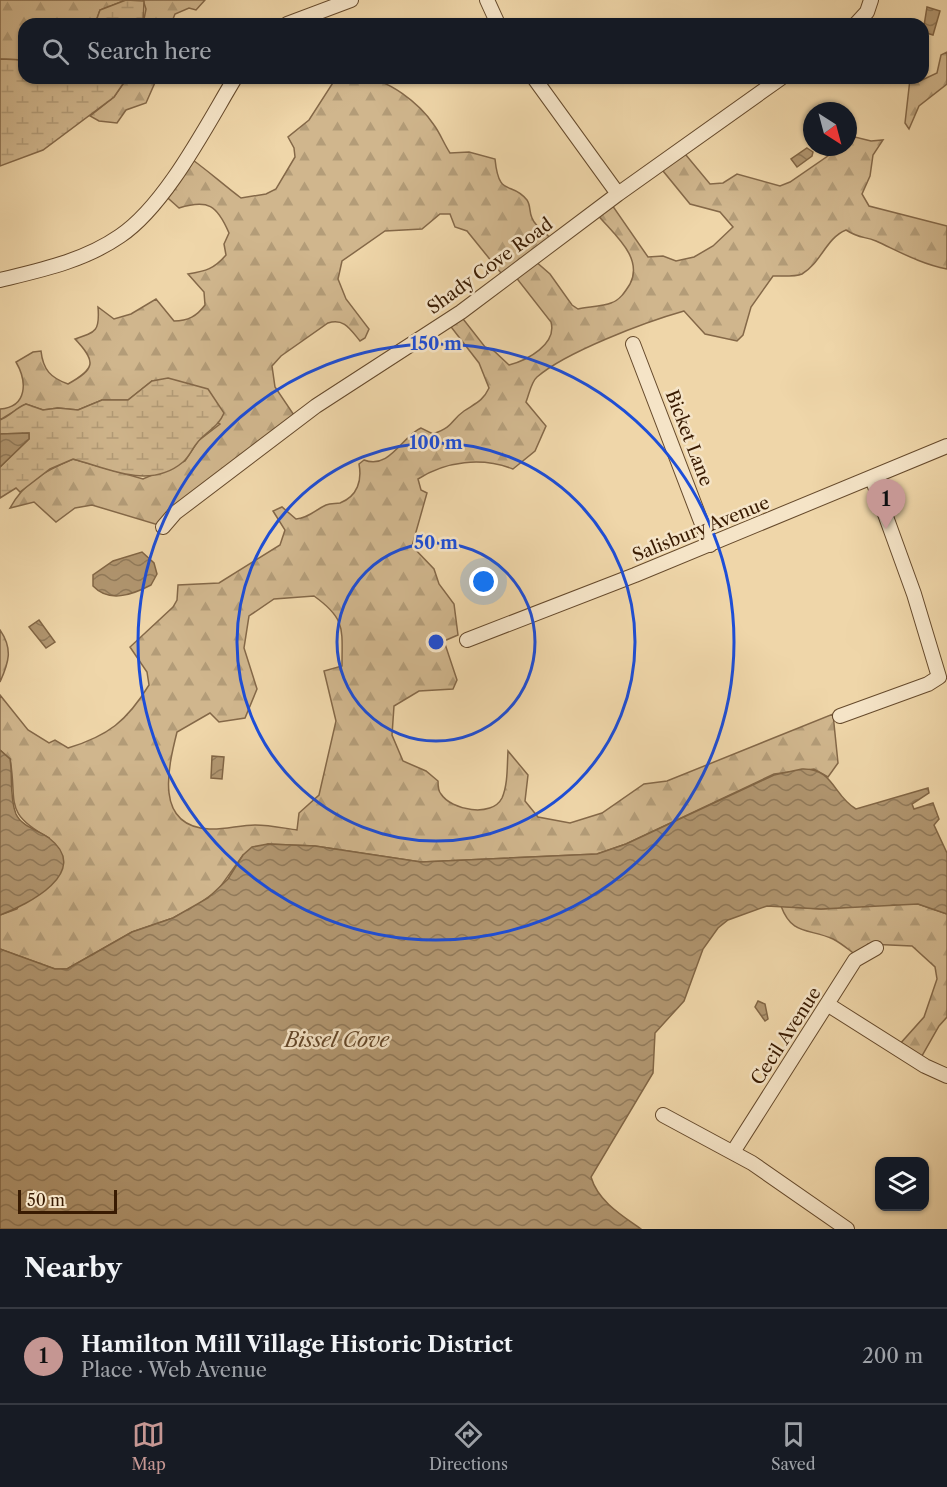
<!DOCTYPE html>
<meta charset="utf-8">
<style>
:root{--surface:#171b24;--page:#20242c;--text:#f1f3f6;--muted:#9ea1a6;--line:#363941;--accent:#c59692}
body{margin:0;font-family:"Libre Caslon Text",serif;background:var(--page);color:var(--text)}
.controls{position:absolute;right:18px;bottom:18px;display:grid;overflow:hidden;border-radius:12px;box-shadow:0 2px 4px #0004}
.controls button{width:54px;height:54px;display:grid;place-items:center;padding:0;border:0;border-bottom:2px solid var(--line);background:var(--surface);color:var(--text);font:30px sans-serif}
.compass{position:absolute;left:803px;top:102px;width:54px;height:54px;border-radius:50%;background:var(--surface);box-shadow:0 2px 4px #0004;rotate:144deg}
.scale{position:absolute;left:18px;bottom:15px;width:99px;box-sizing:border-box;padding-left:6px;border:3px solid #391b02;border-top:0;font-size:16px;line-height:21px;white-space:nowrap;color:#391b02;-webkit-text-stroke:4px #f5e4c7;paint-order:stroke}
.you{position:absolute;left:484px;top:582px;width:21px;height:21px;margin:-15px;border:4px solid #fff;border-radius:50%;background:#1a73e8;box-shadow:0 0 0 9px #1a73e833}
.badge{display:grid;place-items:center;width:39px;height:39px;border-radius:50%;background:var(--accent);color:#111;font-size:20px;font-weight:700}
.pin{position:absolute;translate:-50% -50px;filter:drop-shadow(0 2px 3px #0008)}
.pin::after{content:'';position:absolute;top:32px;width:21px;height:18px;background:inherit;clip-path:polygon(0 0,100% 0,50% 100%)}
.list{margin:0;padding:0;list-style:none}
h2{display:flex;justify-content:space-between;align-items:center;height:78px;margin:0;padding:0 24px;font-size:26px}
h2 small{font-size:20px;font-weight:400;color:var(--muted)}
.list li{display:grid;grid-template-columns:39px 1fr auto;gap:18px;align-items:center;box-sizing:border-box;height:96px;padding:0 24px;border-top:2px solid var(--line)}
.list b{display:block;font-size:22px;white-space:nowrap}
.list p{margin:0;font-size:20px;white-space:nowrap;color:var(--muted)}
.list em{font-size:20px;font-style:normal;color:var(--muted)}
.icon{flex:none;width:33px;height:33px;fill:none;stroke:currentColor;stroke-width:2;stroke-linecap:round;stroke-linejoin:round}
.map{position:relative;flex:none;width:947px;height:1229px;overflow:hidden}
.search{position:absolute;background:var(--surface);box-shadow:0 2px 4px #0004;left:18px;right:18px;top:18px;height:66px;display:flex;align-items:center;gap:15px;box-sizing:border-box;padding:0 21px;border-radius:18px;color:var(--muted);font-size:22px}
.sheet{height:174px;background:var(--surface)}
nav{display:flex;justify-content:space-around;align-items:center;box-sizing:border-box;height:84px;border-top:2px solid var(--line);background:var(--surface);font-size:16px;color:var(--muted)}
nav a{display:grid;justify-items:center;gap:3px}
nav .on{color:var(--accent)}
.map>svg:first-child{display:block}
.forest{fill:url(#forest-firs);stroke:#846848;stroke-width:1.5;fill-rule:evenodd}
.wetland{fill:url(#wetland-marsh);stroke:#846848;stroke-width:1.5}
.water{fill:url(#water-waves);stroke:#816544;stroke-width:1.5}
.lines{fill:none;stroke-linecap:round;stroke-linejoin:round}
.minor-casing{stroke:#664a2c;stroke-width:16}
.minor{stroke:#f5e4c7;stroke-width:14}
.ring{fill:none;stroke:#1d4ed8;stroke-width:3}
.labels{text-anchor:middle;stroke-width:5;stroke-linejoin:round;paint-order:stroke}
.street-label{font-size:18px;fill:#391b02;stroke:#f5e4c7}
.water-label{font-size:20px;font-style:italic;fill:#634628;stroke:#f5e4c7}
.centre{fill:#1d4ed8;stroke:#f5e4c7;stroke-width:3}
.ring-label{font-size:18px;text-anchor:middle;font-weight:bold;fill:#1d4ed8;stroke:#f5e4c7;stroke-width:5;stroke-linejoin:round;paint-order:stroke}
</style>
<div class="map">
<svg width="947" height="1229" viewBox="0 0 947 1229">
<defs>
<pattern id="forest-firs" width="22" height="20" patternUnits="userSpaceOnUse" patternTransform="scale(1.5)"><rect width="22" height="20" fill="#d0b68d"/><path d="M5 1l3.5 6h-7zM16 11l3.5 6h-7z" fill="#b39c78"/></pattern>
<pattern id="wetland-marsh" width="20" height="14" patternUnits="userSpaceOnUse" patternTransform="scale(1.5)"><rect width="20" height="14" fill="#d0b68d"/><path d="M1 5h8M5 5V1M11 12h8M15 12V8" fill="none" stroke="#b39c78"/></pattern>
<pattern id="water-waves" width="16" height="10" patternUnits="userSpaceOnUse" patternTransform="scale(1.5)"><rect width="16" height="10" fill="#b19670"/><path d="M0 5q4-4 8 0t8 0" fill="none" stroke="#917a5a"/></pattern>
</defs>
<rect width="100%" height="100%" fill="#efd6a9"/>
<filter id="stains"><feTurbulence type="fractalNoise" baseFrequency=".00333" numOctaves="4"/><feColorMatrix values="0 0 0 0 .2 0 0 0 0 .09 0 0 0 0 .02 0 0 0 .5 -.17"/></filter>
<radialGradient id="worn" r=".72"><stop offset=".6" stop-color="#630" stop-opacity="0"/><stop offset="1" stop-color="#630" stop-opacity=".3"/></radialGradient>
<path class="forest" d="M 0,0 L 126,0 L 100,10 L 95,24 L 24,24 L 24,60 L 0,59 Z
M 143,0 L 205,0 L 196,10 L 189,8 L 175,14 L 171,24 L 143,24 L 146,9 Z
M 947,52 L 947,84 L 919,106 L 909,129 L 905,123 L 910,79 L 918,82 L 937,73 L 941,55 Z
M 127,78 L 157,78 L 146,103 L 126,110 L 117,123 L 99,121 L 90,116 L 114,97 Z
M 362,78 C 388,78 420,104 434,125 C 440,133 444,144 450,153 L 469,152 L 495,159 C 499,199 511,180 527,200 C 531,206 529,212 532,218 C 535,227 548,235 555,242 L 534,260 L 550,274 L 572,305 L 578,309 C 588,307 604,306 611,303 C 620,300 625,292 630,284 C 644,257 613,234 596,213 L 610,202 L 648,257 L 663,256 L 676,261 L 694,257 L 713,246 L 733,227 L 720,212 L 690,204 L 659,166 L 681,149 L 710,184 L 723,183 L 737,174 L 780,186 L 790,182 L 841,147 L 848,147 L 848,142 L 855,137 L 871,141 L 883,140 L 873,155 L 870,176 L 862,194 L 869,206 L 947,226 L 947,269 C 921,264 900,252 876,241 C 864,236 860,239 846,230 C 826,238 821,263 802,274 C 795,277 781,276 773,276 L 751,307 L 743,335 L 737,341 L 705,334 L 684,311 C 645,322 566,352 537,377 C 531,382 529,395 526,402 L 546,426 L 535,451 L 513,469 C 482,457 446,461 418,479 L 421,490 L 427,493 L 412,546 L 434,569 L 439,584 L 454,604 L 458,635 L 444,641 L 457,680 L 453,689 L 419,691 L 394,706 L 392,735 L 403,761 L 426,771 L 438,781 C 438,785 438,791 441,794 C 451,810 492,818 502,798 C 508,784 507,767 508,751 L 528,775 L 525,801 L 538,817 L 570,823 L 602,813 L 644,784 L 667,781 L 833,714 L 838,763 L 828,777 L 814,769 L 774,774 L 626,844 L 597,854 L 421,862 L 315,846 L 268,844 L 243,855 L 218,890 L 197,905 L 173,918 L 132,932 L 67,969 L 55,969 L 0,949 L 0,915 L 17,909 L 49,838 C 2,812 18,803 10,759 L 0,750 L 0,695 L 28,730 L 49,743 L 55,740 L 68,748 C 108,736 127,721 149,685 L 147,672 L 130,647 L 173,607 L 177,600 L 178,585 L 219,583 L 280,545 L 285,530 L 273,511 L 282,507 L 296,519 C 309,518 315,510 326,505 C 331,503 336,504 340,503 C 358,496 362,480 359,464 L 364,460 C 390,470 402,436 421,428 L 433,434 C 455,426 450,421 464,411 C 476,403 483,401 489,388 L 479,363 L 448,323 L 460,315 L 485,347 L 494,351 L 509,365 C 528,360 557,344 551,322 L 515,276 L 505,278 L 467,231 L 455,227 L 450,214 L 440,214 L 422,229 L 385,231 L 342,261 L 338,279 L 346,299 L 369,329 L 365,338 L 360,341 C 350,329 344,318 328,323 L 281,356 L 272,366 L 275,387 L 298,421 L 165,527 L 92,505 L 75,508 L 56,522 L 34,502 L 10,508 C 25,481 45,471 73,459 L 143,479 L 185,461 L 198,441 L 220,424 L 152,381 L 128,400 L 102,400 L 78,410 L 58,408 L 43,410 L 26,404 L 0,420 L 0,409 C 28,407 27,381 16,362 L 33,352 L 41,351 C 43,370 51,378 68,384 C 95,369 97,362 75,339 C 96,332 100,331 98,307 L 114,319 L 131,314 L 156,299 L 174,321 C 188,321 197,316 205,305 L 204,292 L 188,274 C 206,271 214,269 226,255 L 224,244 L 229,233 C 217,205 208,199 179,208 L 159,190 L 183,153 C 204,167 221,183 241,198 L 266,194 L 276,189 L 295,157 L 294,148 L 288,137 L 309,120 L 334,81 L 343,83 ZM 314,596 C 346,619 342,628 342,666 L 324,671 L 336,721 L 319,795 L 299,813 L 297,830 C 283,828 269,825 255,825 C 240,825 224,830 209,829 C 154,826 168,768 177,732 L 210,713 L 219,722 L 245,718 L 257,689 L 244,648 L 249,616 L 274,599 Z
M 0,630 C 13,649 9,662 0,682 Z
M 903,903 L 918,904 L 947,914 L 947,1017 L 939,1026 L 919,1061 L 899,1045 L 924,1017 L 937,979 L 935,967 L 912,946 L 868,944 L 860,955 L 856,955 C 849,950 841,943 833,939 C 809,928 792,936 781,906 L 821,909 Z"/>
<path class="wetland" d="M 126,0 L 144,1 L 143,24 L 95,24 L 100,10 Z
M 0,59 L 24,60 L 24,78 L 127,78 L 114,97 L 43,150 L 0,166 Z
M 168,378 L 208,389 L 224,413 C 218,428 206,431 197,443 C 192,449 189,457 183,462 C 150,490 110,469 73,459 L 50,469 L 20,492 L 16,488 L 0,498 L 0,467 L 29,439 L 29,433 L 0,434 L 0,420 C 11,416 15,408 26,404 L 43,410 L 58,408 L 78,410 L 102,400 L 128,400 L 152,381 Z"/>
<path class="water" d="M 927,7 L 940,11 L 933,35 L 923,32 Z
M 807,148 L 813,152 L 812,156 L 797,167 L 791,159 Z
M 29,433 L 29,439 L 0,467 L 0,434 Z
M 142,552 L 154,563 L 157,574 L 151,585 C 132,595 109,603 93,586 L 93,575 L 113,561 Z
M 39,620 L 55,642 L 46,648 L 29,627 Z
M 0,750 L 10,759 C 13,776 9,797 16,814 C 22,827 38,830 49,838 C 93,872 27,905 0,915 Z
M 212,756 L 224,757 L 222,779 L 211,778 Z
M 802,769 C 834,768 833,796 856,809 L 928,788 L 929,793 L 912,804 L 914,809 L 933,803 L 939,819 L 934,825 L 947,853 L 947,914 L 918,904 L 821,909 L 767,906 L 728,920 L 718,928 L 703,949 L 684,1001 L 655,1033 L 653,1073 L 591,1177 C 598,1201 621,1215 641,1229 L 0,1229 L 0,949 L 55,969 L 67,969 L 132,932 L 173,918 L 208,898 L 228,879 L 243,855 L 252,847 L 268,844 L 315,846 L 421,862 L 597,854 L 626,844 L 774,775 Z
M 758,1001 L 765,1004 L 768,1019 L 765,1021 L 755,1007 Z"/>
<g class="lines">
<defs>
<path id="minor" d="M 487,0 L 498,24
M 287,24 L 351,0
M 856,24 L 867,12 L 871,0
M 534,78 L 618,194
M 0,280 C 41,270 84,261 120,236 C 166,205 206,126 235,78
M 633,344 L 710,545
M 163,527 L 175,513 L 316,406 L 461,312 L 618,194 L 781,78
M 467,640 L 635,575 L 947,446
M 840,716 L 928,684 L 939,677 L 914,594 L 872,478
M 827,1004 L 925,1066 L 947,1076
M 663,1115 L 752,1163 L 847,1229
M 733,1152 L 855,960 L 876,948"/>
</defs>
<use href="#minor" class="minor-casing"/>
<use href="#minor" class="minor"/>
</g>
<g class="ring">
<circle cx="436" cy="642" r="99"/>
<circle cx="436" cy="642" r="199"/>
<circle cx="436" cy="642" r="298"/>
</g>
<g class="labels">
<g class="street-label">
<text transform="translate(490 266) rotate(-36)" y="6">Shady Cove Road</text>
<text transform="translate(689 438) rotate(69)" y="6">Bicket Lane</text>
<text transform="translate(701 529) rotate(-22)" y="6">Salisbury Avenue</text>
<text transform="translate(786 1036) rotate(-57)" y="6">Cecil Avenue</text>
</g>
<g class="water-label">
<text x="337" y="1047">Bissel Cove</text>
</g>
</g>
<circle cx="436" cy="642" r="9" class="centre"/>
<g class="ring-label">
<text x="436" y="350">150 m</text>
<text x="436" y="449">100 m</text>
<text x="436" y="549">50 m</text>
</g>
<rect width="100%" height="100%" filter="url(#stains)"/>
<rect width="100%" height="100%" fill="url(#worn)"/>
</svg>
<div class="controls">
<button><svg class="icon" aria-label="layers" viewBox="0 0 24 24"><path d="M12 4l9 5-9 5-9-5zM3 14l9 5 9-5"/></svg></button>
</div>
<svg class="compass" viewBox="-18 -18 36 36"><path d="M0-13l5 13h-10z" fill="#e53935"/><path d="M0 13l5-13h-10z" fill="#9ea1a6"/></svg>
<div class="scale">50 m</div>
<div class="you"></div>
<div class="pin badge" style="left:886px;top:529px">1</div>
<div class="search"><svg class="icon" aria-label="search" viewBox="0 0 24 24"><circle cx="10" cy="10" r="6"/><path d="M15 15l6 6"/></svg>Search here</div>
</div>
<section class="sheet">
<h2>Nearby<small></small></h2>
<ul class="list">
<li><span class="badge">1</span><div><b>Hamilton Mill Village Historic District</b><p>Place · Web Avenue</p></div><em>200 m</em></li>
</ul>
</section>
<nav>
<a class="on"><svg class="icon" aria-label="map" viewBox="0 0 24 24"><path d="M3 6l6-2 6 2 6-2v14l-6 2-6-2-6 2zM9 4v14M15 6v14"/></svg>Map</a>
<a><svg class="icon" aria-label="directions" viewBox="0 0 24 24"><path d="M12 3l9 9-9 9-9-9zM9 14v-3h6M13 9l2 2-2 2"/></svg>Directions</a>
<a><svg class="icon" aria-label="saved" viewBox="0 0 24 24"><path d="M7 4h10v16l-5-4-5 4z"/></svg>Saved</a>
</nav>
